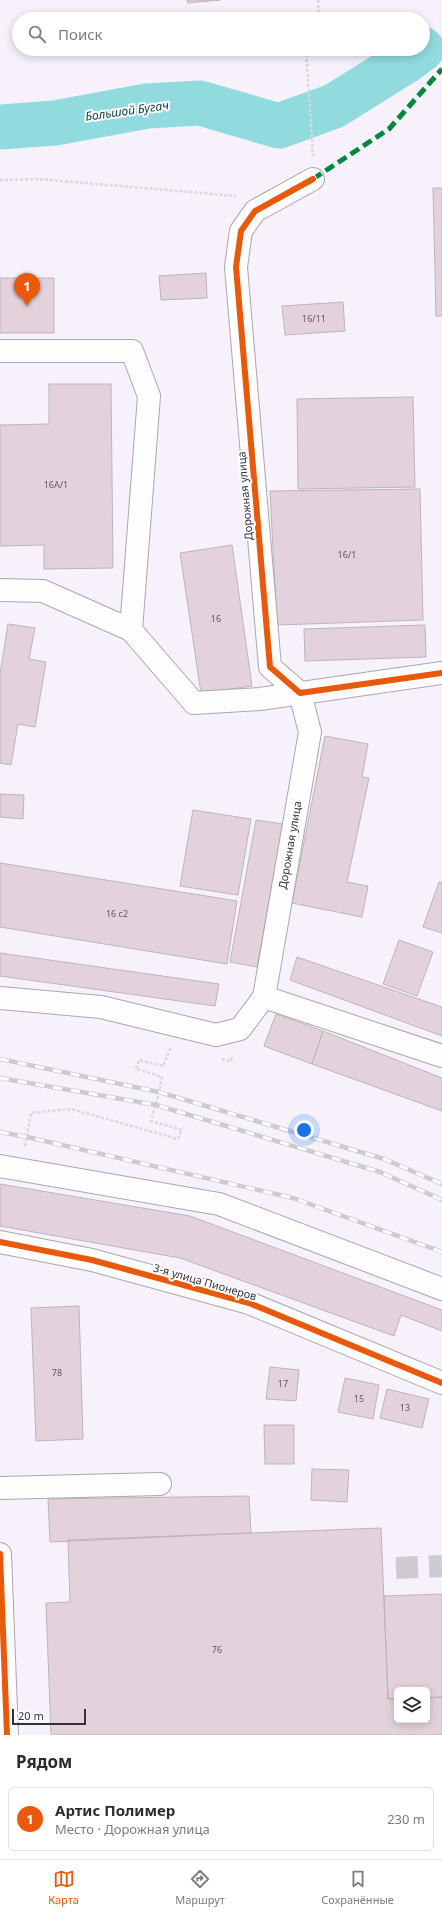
<!DOCTYPE html>
<html lang="ru">
<meta charset="utf-8">
<style>
:root{--surface:#fff;--page:#f7f7f7;--text:#2b2b33;--muted:#7c7c81;--line:#e1e1e2;--accent:#ea580c}
body{margin:0;font-family:"Noto Sans",sans-serif;background:var(--page);color:var(--text)}
.controls{position:absolute;right:12px;bottom:12px;display:grid;overflow:hidden;border-radius:6px;box-shadow:0 2px 10px #0003}
.controls button{width:36px;height:36px;display:grid;place-items:center;padding:0;border:0;border-bottom:1px solid var(--line);background:var(--surface);color:var(--text);font:20px sans-serif}
.scale{position:absolute;left:12px;bottom:10px;width:74px;box-sizing:border-box;padding-left:4px;border:2px solid #353139;border-top:0;font-size:11px;line-height:14px;white-space:nowrap;color:#353139;-webkit-text-stroke:3px #fefefe;paint-order:stroke}
.you{position:absolute;left:304px;top:1130px;width:14px;height:14px;margin:-10px;border:3px solid #fff;border-radius:50%;background:#1a73e8;box-shadow:0 0 0 6px #1a73e833}
.badge{display:grid;place-items:center;width:26px;height:26px;border-radius:50%;background:var(--accent);color:#fff;font-size:13px;font-weight:700}
.pin{position:absolute;translate:-50% -33px;filter:drop-shadow(0 1px 2px #0008)}
.pin::after{content:'';position:absolute;top:21px;width:14px;height:12px;background:inherit;clip-path:polygon(0 0,100% 0,50% 100%)}
.list{margin:0;padding:0;list-style:none}
h2{display:flex;justify-content:space-between;align-items:center;height:52px;margin:0;padding:0 16px;font-size:17px}
h2 small{font-size:13px;font-weight:400;color:var(--muted)}
.list li{display:grid;grid-template-columns:26px 1fr auto;gap:12px;align-items:center;box-sizing:border-box;height:64px;margin:0 8px 8px;padding:0 8px;border:1px solid var(--line);border-radius:6px}
.list b{display:block;font-size:15px;white-space:nowrap}
.list p{margin:0;font-size:13px;white-space:nowrap;color:var(--muted)}
.list em{font-size:13px;font-style:normal;color:var(--muted)}
.icon{flex:none;width:22px;height:22px;fill:none;stroke:currentColor;stroke-width:2;stroke-linecap:round;stroke-linejoin:round}
.map{position:relative;flex:none;width:442px;height:1735px;overflow:hidden}
.search{position:absolute;background:var(--surface);box-shadow:0 2px 10px #0003;left:12px;right:12px;top:12px;height:44px;display:flex;align-items:center;gap:10px;box-sizing:border-box;padding:0 14px;border-radius:22px;color:var(--muted);font-size:15px}
.sheet{height:124px;background:var(--surface)}
nav{display:flex;justify-content:space-around;align-items:center;box-sizing:border-box;height:56px;border-top:1px solid var(--line);background:var(--surface);font-size:11px;color:var(--muted)}
nav a{display:grid;justify-items:center;gap:2px}
nav .on{color:var(--accent)}
.map>svg:first-child{display:block}
.lines{fill:none;stroke-linecap:round;stroke-linejoin:round}
.river{stroke:#91dbde;stroke-width:45}
.building{fill:#e3d2db;stroke:#bcb5ba}
.minor-tunnel{stroke:#cfcbd3;stroke-width:22;stroke-dasharray:22 11;stroke-linecap:butt}
.minor-casing{stroke:#aba6ae;stroke-width:24}
.path{stroke:#dad8db;stroke-width:2.5;stroke-dasharray:3 2;stroke-linecap:butt}
.minor{stroke:#fefdfe;stroke-width:22}
.rail-casing{stroke:#cccbce;stroke-width:4.5}
.rail{stroke:#fefefe;stroke-width:3;stroke-dasharray:9;stroke-linecap:butt}
.quiet{stroke:#00873e;stroke-width:5;stroke-dasharray:10 5;stroke-linecap:butt}
.cycleway-casing{stroke:#fefefe;stroke-width:8}
.cycleway{stroke:#e8590c;stroke-width:6}
.labels{text-anchor:middle;stroke-width:4;stroke-linejoin:round;paint-order:stroke}
.number-label{font-size:9px;fill:#605962}
.street-label{font-size:11px;fill:#353139;stroke:#fefefe}
.water-label{font-size:12px;font-style:italic;fill:#0e4141;stroke:#fefefe}
</style>
<div class="map">
<svg width="442" height="1735" viewBox="0 0 442 1735">
<rect width="100%" height="100%" fill="#f6f1fa"/>
<g class="lines">
<path class="river" d="M 0,127 L 55,123 L 147,106 L 200,103 L 279,126 L 334,106 L 406,61 L 422,49"/>
</g>
<path class="building" d="M 187,0 L 220,0 L 188,3 Z
M 433,188 L 442,188 L 442,316 L 436,316 Z
M 206,273 L 207,298 L 161,300 L 159,276 Z
M 0,278 L 54,278 L 54,333 L 0,333 Z
M 343,302 L 345,331 L 285,335 L 282,306 Z
M 49,384 L 111,384 L 113,568 L 44,569 L 44,545 L 0,546 L 0,425 L 49,424 Z
M 413,397 L 415,487 L 298,489 L 297,399 Z
M 420,489 L 423,620 L 277,625 L 270,491 Z
M 232,545 L 252,686 L 201,693 L 180,553 Z
M 8,624 L 35,628 L 29,659 L 46,662 L 35,727 L 18,724 L 11,765 L 0,763 L 0,674 Z
M 425,625 L 426,657 L 305,661 L 304,629 Z
M 325,736 L 368,744 L 362,777 L 369,778 L 347,882 L 368,886 L 362,917 L 292,903 Z
M 0,794 L 24,795 L 23,819 L 0,817 Z
M 193,810 L 251,819 L 238,895 L 180,886 Z
M 256,820 L 283,824 L 257,967 L 230,962 Z
M 0,863 L 237,901 L 227,964 L 0,927 Z
M 439,882 L 442,883 L 442,933 L 423,927 Z
M 399,940 L 433,952 L 417,996 L 383,984 Z
M 0,953 L 219,984 L 215,1006 L 0,976 Z
M 297,957 L 442,1007 L 442,1036 L 290,980 Z
M 276,1014 L 323,1031 L 312,1064 L 264,1046 Z
M 323,1031 L 442,1078 L 442,1111 L 312,1064 Z
M 0,1184 L 190,1216 L 442,1310 L 442,1331 L 401,1315 L 394,1336 L 180,1258 L 0,1226 Z
M 79,1306 L 83,1439 L 36,1441 L 31,1308 Z
M 270,1367 L 299,1370 L 296,1401 L 266,1399 Z
M 345,1378 L 379,1385 L 373,1419 L 338,1412 Z
M 387,1389 L 429,1399 L 422,1428 L 380,1418 Z
M 264,1425 L 294,1425 L 294,1464 L 265,1464 Z
M 312,1469 L 349,1470 L 347,1502 L 311,1500 Z
M 249,1496 L 251,1533 L 50,1542 L 48,1499 Z
M 381,1528 L 388,1699 L 397,1699 L 397,1720 L 427,1720 L 427,1698 L 442,1697 L 442,1735 L 51,1735 L 46,1603 L 70,1602 L 68,1540 Z
M 442,1594 L 442,1697 L 427,1698 L 427,1690 L 397,1690 L 397,1699 L 388,1699 L 384,1596 Z"/>
<g class="lines">
<path class="minor-tunnel" d="M 396,1568 L 442,1566"/>
<defs>
<path id="minor" d="M 0,351 L 132,351 L 149,396 L 131,630
M 0,590 L 43,591 L 131,630 L 194,703 L 260,699 L 442,673
M 264,997 L 442,1056
M 0,998 L 101,1007 L 216,1035 L 240,1029 L 264,997 L 310,732 L 300,693 L 270,667 L 236,267 L 241,231 L 255,211 L 313,179
M 0,1166 L 219,1204 L 442,1289
M 0,1242 L 92,1260 L 249,1303 L 442,1383
M 0,1488 L 160,1484
M 0,1554 L 7,1735"/>
</defs>
<use href="#minor" class="minor-casing"/>
<path class="path" d="M 318,0 L 319,19
M 306,49 L 313,156
M 0,180 L 38,179 L 236,196
M 222,1059 L 231,1061 L 232,1056
M 25,1146 L 31,1113 L 71,1109 L 178,1139 L 182,1130 L 151,1121 L 159,1092 L 162,1077 L 136,1069 L 139,1060 L 163,1066 L 171,1047"/>
<use href="#minor" class="minor"/>
<defs>
<path id="rail" d="M 0,1059 L 159,1092 L 384,1159 L 442,1184
M 0,1078 L 156,1105 L 380,1172 L 442,1200
M 0,1132 L 27,1137 L 293,1198 L 442,1252"/>
</defs>
<use href="#rail" class="rail-casing"/>
<use href="#rail" class="rail"/>
<path class="quiet" d="M 313,179 L 389,129 L 442,69"/>
<defs>
<path id="cycleway" d="M 313,179 L 255,211 L 241,231 L 236,267 L 270,667 L 300,693 L 442,673
M 0,1242 L 92,1260 L 249,1303 L 442,1383
M 0,1554 L 7,1735"/>
</defs>
<use href="#cycleway" class="cycleway-casing"/>
<use href="#cycleway" class="cycleway"/>
</g>
<g class="labels">
<g class="number-label">
<text x="314" y="322">16/11</text>
<text x="56" y="488">16А/1</text>
<text x="347" y="558">16/1</text>
<text x="216" y="622">16</text>
<text x="117" y="917">16 с2</text>
<text x="57" y="1376">78</text>
<text x="283" y="1387">17</text>
<text x="359" y="1402">15</text>
<text x="405" y="1411">13</text>
<text x="217" y="1653">76</text>
</g>
<g class="street-label">
<text transform="translate(245 496) rotate(-95)" y="4">Дорожная улица</text>
<text transform="translate(290 845) rotate(-80)" y="4">Дорожная улица</text>
<text transform="translate(205 1282) rotate(16)" y="4">3-я улица Пионеров</text>
</g>
<g class="water-label">
<text transform="translate(127 111) rotate(-8)" y="4">Большой Бугач</text>
</g>
</g>
</svg>
<div class="controls">
<button><svg class="icon" aria-label="layers" viewBox="0 0 24 24"><path d="M12 4l9 5-9 5-9-5zM3 14l9 5 9-5"/></svg></button>
</div>
<div class="scale">20 m</div>
<div class="you"></div>
<div class="pin badge" style="left:27px;top:306px">1</div>
<div class="search"><svg class="icon" aria-label="search" viewBox="0 0 24 24"><circle cx="10" cy="10" r="6"/><path d="M15 15l6 6"/></svg>Поиск</div>
</div>
<section class="sheet">
<h2>Рядом<small></small></h2>
<ul class="list">
<li><span class="badge">1</span><div><b>Артис Полимер</b><p>Место · Дорожная улица</p></div><em>230 m</em></li>
</ul>
</section>
<nav>
<a class="on"><svg class="icon" aria-label="map" viewBox="0 0 24 24"><path d="M3 6l6-2 6 2 6-2v14l-6 2-6-2-6 2zM9 4v14M15 6v14"/></svg>Карта</a>
<a><svg class="icon" aria-label="directions" viewBox="0 0 24 24"><path d="M12 3l9 9-9 9-9-9zM9 14v-3h6M13 9l2 2-2 2"/></svg>Маршрут</a>
<a><svg class="icon" aria-label="saved" viewBox="0 0 24 24"><path d="M7 4h10v16l-5-4-5 4z"/></svg>Сохранённые</a>
</nav>
